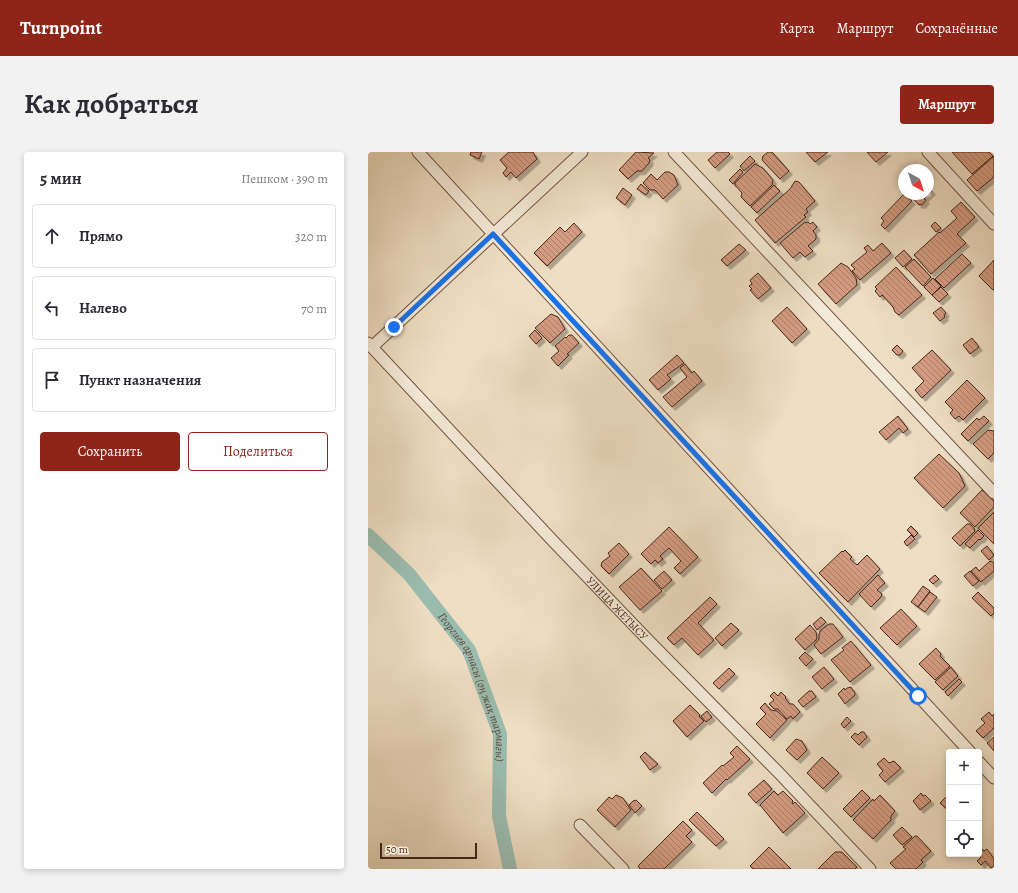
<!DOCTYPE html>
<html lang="ru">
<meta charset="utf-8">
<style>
:root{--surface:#fff;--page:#f2f2f3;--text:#2b2b33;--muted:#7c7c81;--line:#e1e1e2;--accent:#8f2418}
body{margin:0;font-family:Alegreya,serif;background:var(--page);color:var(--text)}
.controls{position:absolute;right:12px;bottom:12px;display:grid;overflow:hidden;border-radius:4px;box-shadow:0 2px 6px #0003}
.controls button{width:36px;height:36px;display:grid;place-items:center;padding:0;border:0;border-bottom:1px solid var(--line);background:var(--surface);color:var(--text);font:20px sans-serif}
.compass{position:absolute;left:530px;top:12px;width:36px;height:36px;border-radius:50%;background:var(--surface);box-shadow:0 2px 6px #0003;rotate:141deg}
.scale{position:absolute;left:12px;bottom:10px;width:97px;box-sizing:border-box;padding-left:4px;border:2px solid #4b2719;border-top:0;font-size:11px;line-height:14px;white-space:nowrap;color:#4b2719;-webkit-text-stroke:3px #f4ead8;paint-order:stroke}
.stop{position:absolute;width:12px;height:12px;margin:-9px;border:3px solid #1a73e8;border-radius:50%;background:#fff}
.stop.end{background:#1a73e8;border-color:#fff;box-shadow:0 1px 4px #0008}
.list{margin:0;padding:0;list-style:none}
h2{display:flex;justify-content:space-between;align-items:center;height:52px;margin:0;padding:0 16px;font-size:17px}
h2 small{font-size:13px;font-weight:400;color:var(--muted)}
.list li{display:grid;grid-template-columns:26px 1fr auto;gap:12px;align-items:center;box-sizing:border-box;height:64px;margin:0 8px 8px;padding:0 8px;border:1px solid var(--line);border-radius:4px}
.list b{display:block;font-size:15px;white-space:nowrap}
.list em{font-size:13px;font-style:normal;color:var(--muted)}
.actions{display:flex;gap:8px;padding:12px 16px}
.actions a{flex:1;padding:9px 0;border:1px solid var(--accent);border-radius:4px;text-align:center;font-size:14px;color:var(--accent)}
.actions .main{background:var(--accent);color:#fff}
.icon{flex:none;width:22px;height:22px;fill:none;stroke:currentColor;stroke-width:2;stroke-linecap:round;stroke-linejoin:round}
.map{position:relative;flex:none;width:626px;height:717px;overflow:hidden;border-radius:4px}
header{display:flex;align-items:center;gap:24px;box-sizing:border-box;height:56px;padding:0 20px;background:var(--accent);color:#fff}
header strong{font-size:19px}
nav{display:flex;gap:22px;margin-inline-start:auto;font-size:14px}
.intro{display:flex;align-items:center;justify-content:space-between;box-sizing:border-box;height:96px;padding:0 24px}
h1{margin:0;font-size:28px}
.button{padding:10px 18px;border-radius:4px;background:var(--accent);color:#fff;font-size:14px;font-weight:700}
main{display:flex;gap:24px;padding:0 24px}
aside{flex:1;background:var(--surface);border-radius:4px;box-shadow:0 2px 6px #0003}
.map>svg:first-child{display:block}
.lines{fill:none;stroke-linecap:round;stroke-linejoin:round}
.canal{stroke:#9abcaf;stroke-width:14}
.building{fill:url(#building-back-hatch);stroke:#4b2719;filter:url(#shadow)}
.minor-casing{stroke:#745544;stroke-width:13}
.minor{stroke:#f4ead8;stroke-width:11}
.route{stroke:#1a73e8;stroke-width:5}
.labels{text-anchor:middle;stroke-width:4;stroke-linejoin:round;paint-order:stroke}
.street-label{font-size:11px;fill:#4b2719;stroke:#f4ead8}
.water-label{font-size:12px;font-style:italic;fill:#5f4c3e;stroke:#f4ead8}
</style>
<header>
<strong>Turnpoint</strong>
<nav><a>Карта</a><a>Маршрут</a><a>Сохранённые</a></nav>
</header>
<div class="intro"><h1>Как добраться</h1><a class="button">Маршрут</a></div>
<main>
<aside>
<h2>5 мин<small>Пешком · 390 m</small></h2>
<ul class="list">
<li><svg class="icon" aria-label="ahead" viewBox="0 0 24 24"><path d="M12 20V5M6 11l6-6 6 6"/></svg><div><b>Прямо</b></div><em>320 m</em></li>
<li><svg class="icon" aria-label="left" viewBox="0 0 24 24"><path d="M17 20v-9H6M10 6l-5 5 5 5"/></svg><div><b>Налево</b></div><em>70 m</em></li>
<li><svg class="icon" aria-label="arrive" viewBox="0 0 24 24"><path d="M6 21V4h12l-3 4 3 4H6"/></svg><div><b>Пункт назначения</b></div></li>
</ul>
<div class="actions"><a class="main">Сохранить</a><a>Поделиться</a></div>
</aside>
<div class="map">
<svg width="626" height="717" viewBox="0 0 626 717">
<defs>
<pattern id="building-back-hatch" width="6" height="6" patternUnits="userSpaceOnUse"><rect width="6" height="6" fill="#d49c82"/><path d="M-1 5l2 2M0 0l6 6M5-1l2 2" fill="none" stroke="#ae7f6a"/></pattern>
<filter id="shadow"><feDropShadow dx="3.5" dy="3.5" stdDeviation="0" flood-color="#0004"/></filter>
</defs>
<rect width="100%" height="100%" fill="#eedec3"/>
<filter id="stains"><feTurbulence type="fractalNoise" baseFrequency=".005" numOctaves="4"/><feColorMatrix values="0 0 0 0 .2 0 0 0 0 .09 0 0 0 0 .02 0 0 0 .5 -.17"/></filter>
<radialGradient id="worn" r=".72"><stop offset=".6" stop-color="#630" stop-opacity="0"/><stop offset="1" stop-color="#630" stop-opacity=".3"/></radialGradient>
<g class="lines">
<path class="canal" id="s1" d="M 0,383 L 41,422 L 101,498 L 132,582 L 131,664 L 142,717"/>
</g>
<path class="building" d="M 103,0 L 114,0 L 111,7 L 102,3 Z
M 141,0 L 165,0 L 169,7 L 148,26 L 143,20 L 138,25 L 135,21 L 139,16 L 132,8 Z
M 268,0 L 286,1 L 280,6 L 282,8 L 281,11 L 274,19 L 269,19 L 260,27 L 251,18 Z
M 349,0 L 360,0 L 362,2 L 347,16 L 340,8 Z
M 400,0 L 404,0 L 421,19 L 412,27 L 394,8 L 395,4 Z
M 438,0 L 460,0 L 447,10 Z
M 499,0 L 520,0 L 508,10 Z
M 584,0 L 621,0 L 625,4 L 604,22 Z
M 382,4 L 387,9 L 376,19 L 372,14 Z
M 626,4 L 626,25 L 609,39 L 599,28 Z
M 387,12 L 395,16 L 405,28 L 404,33 L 382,54 L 373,45 L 374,41 L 367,33 L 367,31 Z
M 372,17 L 375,20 L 365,32 L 361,28 Z
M 297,20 L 301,20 L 306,23 L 310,33 L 295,47 L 287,38 L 282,38 L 275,31 L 283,22 L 289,28 Z
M 427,29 L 431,30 L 447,49 L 438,57 L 440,60 L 436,63 L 438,65 L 407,91 L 387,68 L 422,37 Z
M 273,32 L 281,39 L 278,43 L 269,37 Z
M 406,33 L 412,39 L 389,61 L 383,55 Z
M 560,35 L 564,39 L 556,47 L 558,48 L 554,53 L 552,52 L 551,53 L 541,42 L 560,42 Z
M 255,36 L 264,43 L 257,53 L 248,46 Z
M 536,42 L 544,49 L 517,77 L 513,73 L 516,69 L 513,66 Z
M 593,50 L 607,65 L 589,82 L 598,91 L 563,122 L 546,103 L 571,80 L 572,81 L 589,66 L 583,59 Z
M 437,70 L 438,71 L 440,70 L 442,72 L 445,70 L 449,75 L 445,79 L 448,83 L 448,87 L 440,94 L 445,99 L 437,105 L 432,100 L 425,106 L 412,91 Z
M 567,70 L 573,76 L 568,80 L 563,74 Z
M 206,71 L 214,80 L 179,114 L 166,101 L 192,75 L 197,80 Z
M 514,91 L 523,101 L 492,128 L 484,119 L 487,117 L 483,113 L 499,100 L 496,96 L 500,93 L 505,99 Z
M 371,92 L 378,98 L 359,114 L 353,108 Z
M 536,98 L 544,107 L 535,115 L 527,106 Z
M 594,102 L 603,111 L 576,136 L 567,127 Z
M 546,107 L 563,125 L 555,134 L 537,115 Z
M 626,108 L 626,136 L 625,138 L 611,124 Z
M 473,111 L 480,115 L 488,126 L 489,133 L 468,152 L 450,132 Z
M 528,115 L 554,143 L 531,163 L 527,160 L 525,155 L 514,143 L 512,145 L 507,139 L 509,137 L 507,135 Z
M 390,121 L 403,136 L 390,147 L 382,138 L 384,137 L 381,134 L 384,132 L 382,128 Z
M 565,126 L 573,134 L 564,143 L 556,135 Z
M 573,135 L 580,142 L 571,150 L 564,143 Z
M 419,155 L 439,177 L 424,191 L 404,169 Z
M 573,155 L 578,161 L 576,163 L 577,165 L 572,169 L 565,161 Z
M 183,162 L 190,165 L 197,177 L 182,191 L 167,176 Z
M 167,178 L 174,186 L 168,192 L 161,184 Z
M 201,183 L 204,183 L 211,191 L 199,202 L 201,203 L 190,214 L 183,206 L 191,199 L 187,194 L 197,185 L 198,186 Z
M 604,186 L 611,195 L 602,202 L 595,193 Z
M 529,193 L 535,199 L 532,203 L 529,203 L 524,198 Z
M 564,198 L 583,218 L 554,246 L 547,238 L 556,229 L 544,216 Z
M 309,203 L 316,211 L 299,223 L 303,227 L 290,238 L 281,228 Z
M 317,212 L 324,221 L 326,219 L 334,229 L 304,255 L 295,245 L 319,225 L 312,216 Z
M 599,228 L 617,246 L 595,268 L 591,264 L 587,267 L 582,261 L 585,258 L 577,250 Z
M 530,264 L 540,277 L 535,281 L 531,276 L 518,288 L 511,280 Z
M 616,264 L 621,269 L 600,289 L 593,282 L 609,266 L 611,268 Z
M 620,278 L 626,279 L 626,301 L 620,307 L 605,292 Z
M 571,302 L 591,321 L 597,334 L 575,356 L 546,326 Z
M 614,338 L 626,349 L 626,355 L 607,375 L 592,361 Z
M 626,360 L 626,392 L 610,376 Z
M 599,372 L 602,372 L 606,376 L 607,379 L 592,394 L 584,386 Z
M 543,374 L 550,381 L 546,385 L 539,378 Z
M 301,375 L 330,405 L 312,422 L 306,416 L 313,409 L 301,396 L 292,404 L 295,407 L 290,411 L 287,408 L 283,412 L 273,402 Z
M 610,378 L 616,384 L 612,388 L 611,387 L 602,396 L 597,392 Z
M 543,383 L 547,387 L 539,394 L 536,390 Z
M 251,391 L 261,402 L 241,422 L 233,414 L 234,410 L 242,404 L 240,401 Z
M 619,394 L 626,403 L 621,408 L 613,399 Z
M 477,398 L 484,405 L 482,407 L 489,413 L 499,403 L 512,417 L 480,450 L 451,421 L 474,399 L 475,400 Z
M 622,409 L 626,411 L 626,419 L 613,430 L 603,419 L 608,415 L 611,419 Z
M 273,416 L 294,439 L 272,458 L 251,435 Z
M 296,419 L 304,428 L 294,437 L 286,428 Z
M 602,419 L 611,429 L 605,434 L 596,424 Z
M 510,423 L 517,431 L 509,438 L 514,442 L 513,445 L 503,455 L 491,442 Z
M 567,423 L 571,427 L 565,432 L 561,428 Z
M 555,434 L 562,439 L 550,455 L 543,450 Z
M 562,440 L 569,445 L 557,460 L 550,455 Z
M 610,440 L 626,456 L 626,461 L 623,464 L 604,446 Z
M 342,445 L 349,452 L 330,471 L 346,488 L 330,503 L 314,486 L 306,493 L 299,486 Z
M 533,457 L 549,474 L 529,493 L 512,476 Z
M 453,465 L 458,470 L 449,478 L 445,472 Z
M 363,471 L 371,478 L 354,494 L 347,486 Z
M 461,472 L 465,472 L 475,485 L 453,502 L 446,493 L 451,487 L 451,482 L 453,478 Z
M 442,473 L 448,480 L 449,485 L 448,488 L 437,498 L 427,487 Z
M 483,489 L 503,513 L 482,530 L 463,508 L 476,498 L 474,496 Z
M 568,496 L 573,502 L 572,504 L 582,514 L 567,528 L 551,512 Z
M 437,500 L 445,507 L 438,514 L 431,506 Z
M 456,515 L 466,527 L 454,537 L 444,525 Z
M 583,515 L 590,524 L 575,538 L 567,530 Z
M 361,516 L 367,522 L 351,537 L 345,531 Z
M 591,527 L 594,530 L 580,544 L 577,540 Z
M 483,535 L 487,541 L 487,543 L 477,552 L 470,542 L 476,536 L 477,538 L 479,536 Z
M 441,539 L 444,539 L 448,545 L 435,555 L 430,549 Z
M 406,540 L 410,544 L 413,540 L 418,545 L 417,546 L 422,552 L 425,552 L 432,560 L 425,567 L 423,564 L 419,567 L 410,557 L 406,557 L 401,552 L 406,548 L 402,544 Z
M 397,551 L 403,558 L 409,559 L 419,568 L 402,586 L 388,572 L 398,562 L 392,556 Z
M 322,553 L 332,563 L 331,564 L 336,569 L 319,585 L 305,569 Z
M 339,559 L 344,565 L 338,570 L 333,564 Z
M 621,560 L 624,564 L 626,562 L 626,576 L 615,586 L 608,579 L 617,571 L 613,567 Z
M 479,565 L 483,569 L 476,576 L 473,572 Z
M 493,580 L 496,580 L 499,585 L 491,593 L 483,585 L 487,581 L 490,583 Z
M 626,585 L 626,599 L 619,591 Z
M 428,587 L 434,589 L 439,598 L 429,608 L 418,598 Z
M 369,594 L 382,607 L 359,628 L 358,627 L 344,641 L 335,631 L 354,613 L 355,614 L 366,605 L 362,601 Z
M 277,600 L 290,612 L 282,618 L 272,605 Z
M 454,605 L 471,621 L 455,637 L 439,621 Z
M 516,606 L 521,611 L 526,609 L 533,616 L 517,630 L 511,623 L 515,619 L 509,612 Z
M 396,628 L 404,637 L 388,651 L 380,642 Z
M 494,638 L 502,646 L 483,665 L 475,657 Z
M 406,639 L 410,643 L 415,639 L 425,649 L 424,650 L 425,652 L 427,650 L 437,661 L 415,681 L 392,653 Z
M 553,641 L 555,644 L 557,643 L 563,649 L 552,658 L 545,649 Z
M 581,642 L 581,659 L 572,651 Z
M 248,643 L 255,646 L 263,658 L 247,675 L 229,658 L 241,645 L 244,647 Z
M 512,643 L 527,659 L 523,664 L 523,668 L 505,687 L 485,668 L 505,647 L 506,649 Z
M 268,648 L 274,654 L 267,661 L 261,653 L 265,649 Z
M 329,660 L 356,687 L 348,694 L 321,668 Z
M 315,669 L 324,678 L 318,684 L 324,690 L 296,717 L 272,717 L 270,714 Z
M 534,675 L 544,685 L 534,693 L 525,683 Z
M 547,684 L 549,684 L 563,699 L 553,708 L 555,710 L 548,717 L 528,717 L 522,711 L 538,697 L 535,695 Z
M 401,695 L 423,717 L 385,717 L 382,714 Z
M 614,697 L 616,699 L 619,697 L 626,707 L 626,714 L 623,716 L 617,709 L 613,713 L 609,709 L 613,705 L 610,702 Z
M 467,700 L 474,700 L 489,715 L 487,717 L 450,717 Z"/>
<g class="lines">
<defs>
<g id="minor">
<path d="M 50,0 L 602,600"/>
<path d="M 306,0 L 626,341"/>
<path d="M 560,0 L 626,72"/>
<path id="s2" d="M 0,191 L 185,389 L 280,488 L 412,622 L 502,717"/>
<path d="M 4,195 L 214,0"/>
<path d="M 611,610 L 626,626"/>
<path d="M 212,673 L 255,717"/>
</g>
</defs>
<use href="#minor" class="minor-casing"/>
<use href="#minor" class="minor"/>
</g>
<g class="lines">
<path class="route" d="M 26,175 L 125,82 L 550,544"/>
</g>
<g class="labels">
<g class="street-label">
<text dy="4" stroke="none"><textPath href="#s2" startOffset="364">УЛИЦА ЖЕТЫСУ</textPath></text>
</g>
<g class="water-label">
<text dy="4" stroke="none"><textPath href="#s1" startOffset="189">Георгиев арнасы (оң жақ тармағы)</textPath></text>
</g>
</g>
<rect width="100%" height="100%" filter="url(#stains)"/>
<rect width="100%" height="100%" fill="url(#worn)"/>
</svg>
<div class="controls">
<button>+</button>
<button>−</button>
<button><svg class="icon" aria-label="locate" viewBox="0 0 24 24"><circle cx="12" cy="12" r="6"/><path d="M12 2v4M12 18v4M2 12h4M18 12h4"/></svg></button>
</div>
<svg class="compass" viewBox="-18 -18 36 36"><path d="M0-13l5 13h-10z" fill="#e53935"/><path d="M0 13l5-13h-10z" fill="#7c7c81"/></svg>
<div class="scale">50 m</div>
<div class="stop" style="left:550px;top:544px"></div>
<div class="stop end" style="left:26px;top:175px"></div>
</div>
</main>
